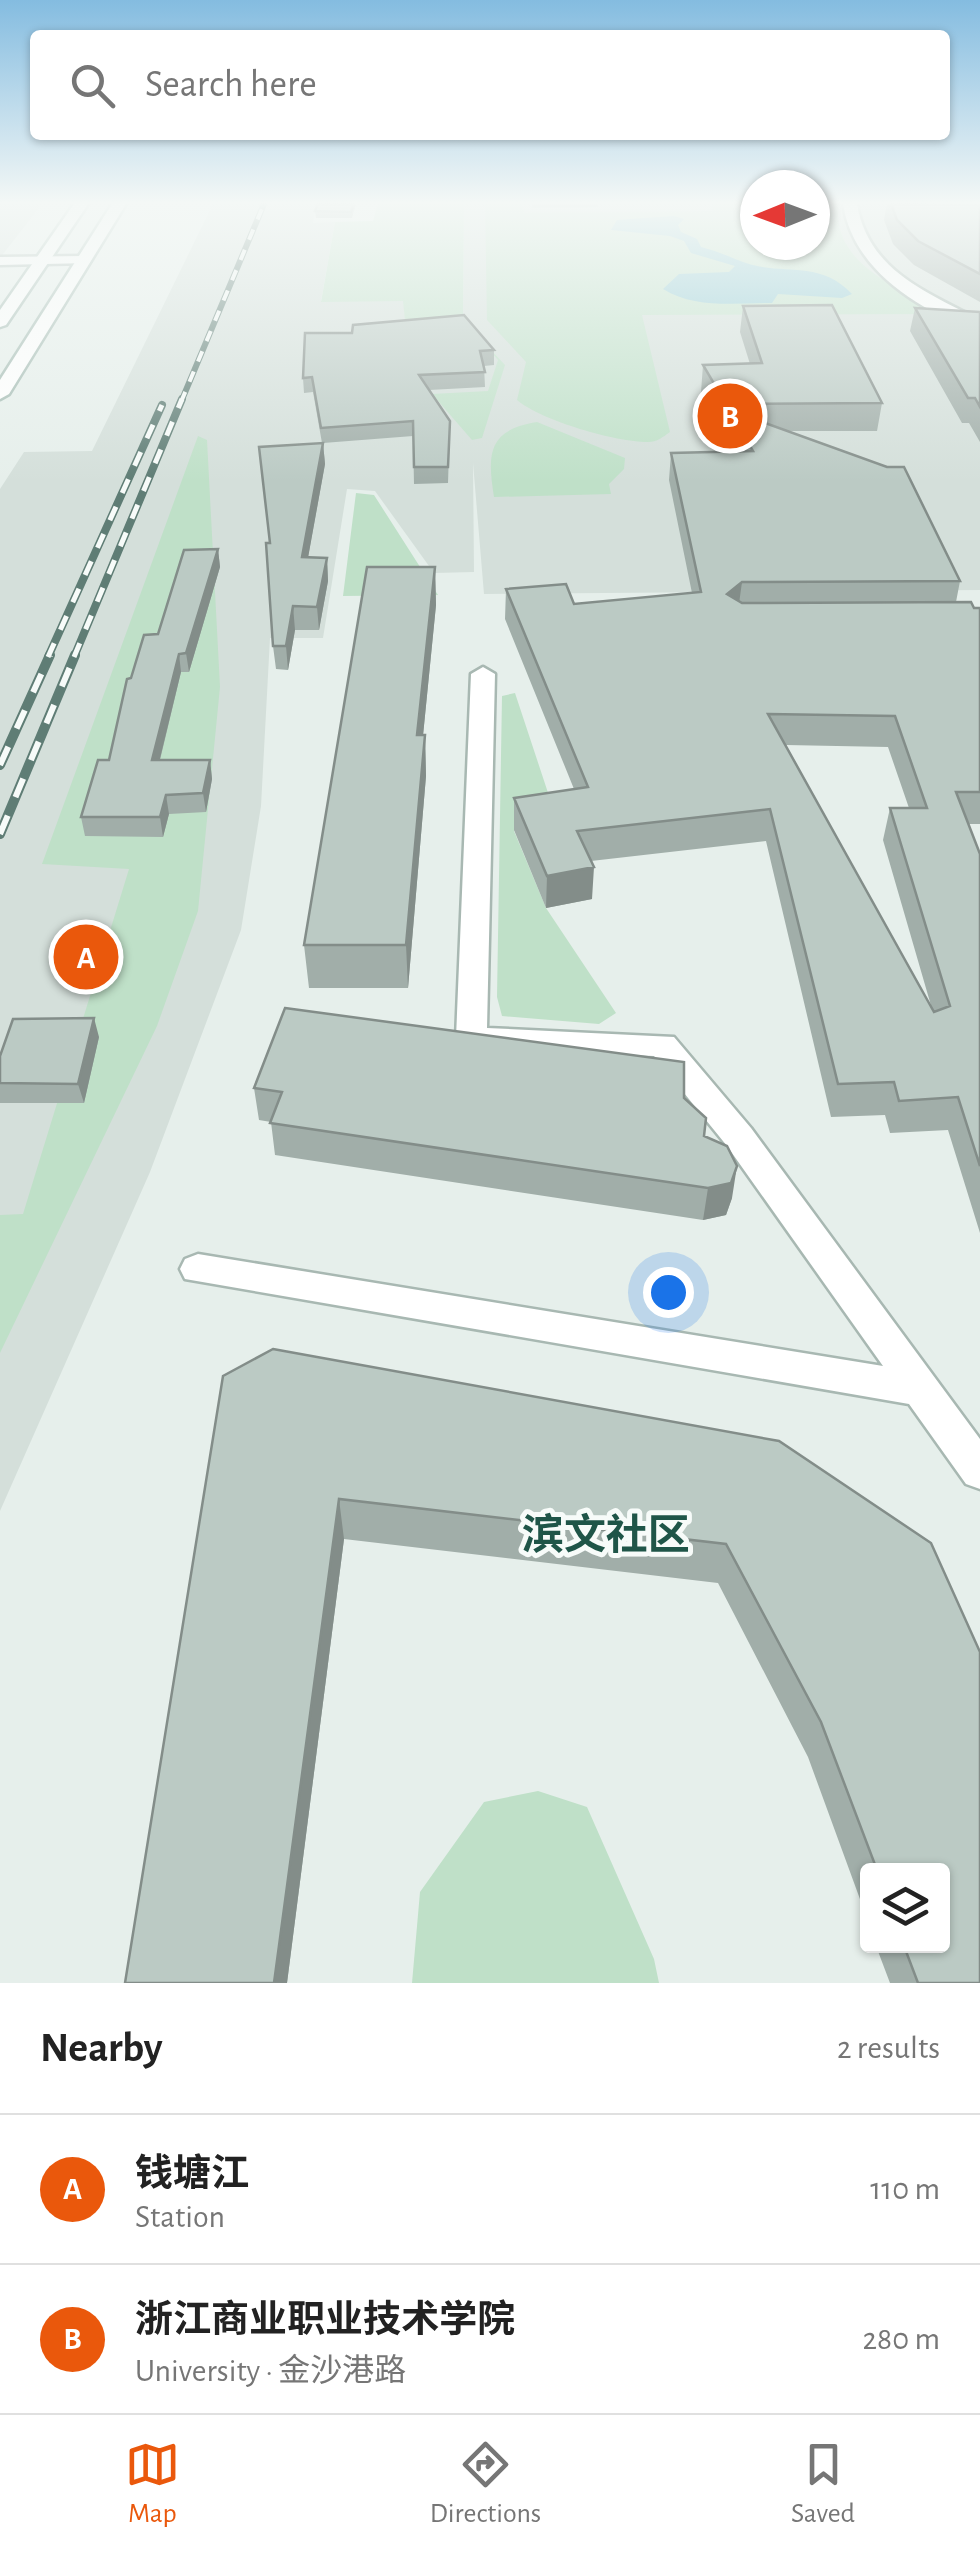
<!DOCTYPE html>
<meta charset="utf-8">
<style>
:root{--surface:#fff;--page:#f6f6f6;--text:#222;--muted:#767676;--line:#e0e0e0;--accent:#ea580c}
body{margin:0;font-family:"Alegreya Sans","Noto Sans SC",sans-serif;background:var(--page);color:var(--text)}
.controls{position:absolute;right:30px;bottom:30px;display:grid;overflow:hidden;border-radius:10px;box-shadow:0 2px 8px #0004}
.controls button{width:90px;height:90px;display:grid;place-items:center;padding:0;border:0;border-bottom:2px solid var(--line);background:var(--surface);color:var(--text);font:50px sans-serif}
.compass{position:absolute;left:740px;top:170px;width:90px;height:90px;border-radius:50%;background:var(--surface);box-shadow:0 2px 8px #0004;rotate:269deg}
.you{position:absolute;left:668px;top:1292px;width:35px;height:35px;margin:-25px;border:8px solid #fff;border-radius:50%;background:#1a73e8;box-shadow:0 0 0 15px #1a73e833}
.badge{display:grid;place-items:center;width:65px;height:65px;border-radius:50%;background:var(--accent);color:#fff;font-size:32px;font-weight:700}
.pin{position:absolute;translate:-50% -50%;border:5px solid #fff;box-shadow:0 2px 10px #0006}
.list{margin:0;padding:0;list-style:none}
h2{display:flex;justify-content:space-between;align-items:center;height:130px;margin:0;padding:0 40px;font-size:42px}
h2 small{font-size:32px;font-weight:400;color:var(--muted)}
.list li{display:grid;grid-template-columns:65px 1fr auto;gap:30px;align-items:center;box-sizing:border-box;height:150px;padding:0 40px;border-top:2px solid var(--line)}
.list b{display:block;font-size:38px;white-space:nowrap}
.list p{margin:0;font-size:32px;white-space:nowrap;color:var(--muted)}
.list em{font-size:32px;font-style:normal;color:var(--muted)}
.icon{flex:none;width:55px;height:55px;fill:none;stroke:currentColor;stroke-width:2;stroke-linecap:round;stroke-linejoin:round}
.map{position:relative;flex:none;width:980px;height:1983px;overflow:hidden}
.search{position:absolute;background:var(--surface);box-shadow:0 2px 8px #0004;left:30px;right:30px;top:30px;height:110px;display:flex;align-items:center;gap:25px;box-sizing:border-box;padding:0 35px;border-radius:10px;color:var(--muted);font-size:38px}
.sheet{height:430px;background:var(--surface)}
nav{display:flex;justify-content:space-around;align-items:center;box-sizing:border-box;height:140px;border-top:2px solid var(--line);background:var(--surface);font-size:28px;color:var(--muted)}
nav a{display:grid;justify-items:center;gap:5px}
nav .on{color:var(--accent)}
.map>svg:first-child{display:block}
.built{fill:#d4dfda}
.green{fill:#bfe0c8}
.water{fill:#8ec9d4}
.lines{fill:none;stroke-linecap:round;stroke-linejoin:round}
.minor-casing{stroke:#a8b8b2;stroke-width:5}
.tertiary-casing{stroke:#a8b8b2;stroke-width:5}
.secondary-casing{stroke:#a4bbb3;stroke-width:5}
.minor{fill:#fff;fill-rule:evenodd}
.tertiary{fill:#fff;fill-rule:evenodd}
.secondary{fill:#fff;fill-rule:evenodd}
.rail-far2-casing{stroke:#5f7d75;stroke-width:6}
.rail-far1-casing{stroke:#5f7d75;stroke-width:8}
.rail-casing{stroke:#5f7d75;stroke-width:10}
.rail-far2{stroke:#f7fbf9;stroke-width:4;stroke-dasharray:11;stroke-linecap:butt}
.rail-far1{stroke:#f7fbf9;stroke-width:5;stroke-dasharray:15;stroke-linecap:butt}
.rail{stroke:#f7fbf9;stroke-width:6;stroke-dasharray:20;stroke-linecap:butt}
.wall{fill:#a1aea9;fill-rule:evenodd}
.shaded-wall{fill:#838d89}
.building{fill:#bbcac4;stroke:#838d89;stroke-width:2.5;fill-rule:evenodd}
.labels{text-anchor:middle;stroke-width:10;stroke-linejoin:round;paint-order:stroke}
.near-quarter-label{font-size:42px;font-weight:bold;fill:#1f5548;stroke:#f7fbf9}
</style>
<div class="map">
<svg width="980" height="1983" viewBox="0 0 980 1983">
<rect width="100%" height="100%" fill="#e6efeb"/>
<path class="built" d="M 0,204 L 42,204 L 0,258 Z
M 213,204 L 316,204 L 313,223 L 335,222 L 321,301 L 404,301 L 406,329 L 463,320 L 464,204 L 755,204 L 755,245 L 815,245 L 815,204 L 980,204 L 980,590 L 484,594 L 473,463 L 474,572 L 434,573 L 375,491 L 347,489 L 323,638 L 270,638 L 261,806 L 241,930 L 150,1172 L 0,1511 L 0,489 L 24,452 L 92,451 Z"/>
<path class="green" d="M 378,204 L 464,204 L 463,320 L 505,365 L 482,438 L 472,440 L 432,394 L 488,391 L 498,360 L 467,326 L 406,330 L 403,301 L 321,302 L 335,222 L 373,221 Z
M 485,204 L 523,204 L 524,213 L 713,211 L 712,204 L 755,204 L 755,245 L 815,245 L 815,204 L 839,204 C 829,265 906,292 950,314 L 642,315 L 670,432 C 663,437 657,442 648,442 C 616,442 542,421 517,400 L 526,362 L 487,320 Z
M 537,422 L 625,458 L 624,469 L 609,484 L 611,494 L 494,497 C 487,453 488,430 537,422 Z
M 198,436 L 207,440 L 220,687 L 198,911 L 157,1026 L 0,1353 L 0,1215 L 23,1214 L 129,869 L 42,864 Z
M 356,493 L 374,495 L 438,595 L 343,596 Z
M 515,693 L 558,823 L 514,831 L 546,908 L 616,1013 L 599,1024 L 502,1016 L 497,997 L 502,696 Z
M 538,1791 L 587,1807 L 654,1959 L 659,1983 L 412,1983 L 420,1892 L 484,1802 Z"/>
<path class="water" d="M 674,216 L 684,219 L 678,225 L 681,232 L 697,239 L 701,247 C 717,251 732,258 746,263 C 783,276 819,259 852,294 L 842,298 L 778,294 L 772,303 C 735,303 695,309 663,289 L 679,274 L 729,272 L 735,266 L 691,253 L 684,241 L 670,236 L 611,230 L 617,220 Z"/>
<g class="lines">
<defs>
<path id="minor" d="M 843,204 L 857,204 C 868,270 926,292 980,320 L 980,331 C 920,312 853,270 843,204 Z
M 483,667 L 495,674 L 487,1028 L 674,1037 L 751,1128 L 980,1439 L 980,1489 L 966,1484 L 909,1404 L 185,1279 L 180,1269 L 185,1259 L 198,1254 L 883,1366 L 727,1146 L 654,1056 L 471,1049 L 460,1046 L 456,1038 L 471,674 Z"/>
<path id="tertiary" d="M 84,256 L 91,260 L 89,263 L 0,265 L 0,257 Z"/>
<path id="secondary" d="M 74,204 L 88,204 L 6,325 L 0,327 L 0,310 Z
M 112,204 L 126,204 L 9,394 L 0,399 L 0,380 Z"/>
</defs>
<use href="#minor" class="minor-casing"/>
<use href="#tertiary" class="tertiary-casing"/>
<use href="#secondary" class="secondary-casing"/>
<use href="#minor" class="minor"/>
<use href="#tertiary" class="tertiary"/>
<use href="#secondary" class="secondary"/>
<defs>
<path id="rail-far2" d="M 181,402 L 264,204"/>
<path id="rail-far1" d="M 48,657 L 162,405
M 74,657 L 182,399"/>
<path id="rail" d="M 0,765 L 50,655
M 0,834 L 75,655"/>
</defs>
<use href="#rail-far2" class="rail-far2-casing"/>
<use href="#rail-far1" class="rail-far1-casing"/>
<use href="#rail" class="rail-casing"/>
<use href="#rail-far2" class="rail-far2"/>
<use href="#rail-far1" class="rail-far1"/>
<use href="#rail" class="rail"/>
</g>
<path class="wall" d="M 356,204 L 352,218 L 316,218 L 315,211 Z
M 532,204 L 598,204 L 598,207 L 532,208 Z
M 887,204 L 980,205 L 980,302 L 914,265 L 893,244 L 884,220 Z
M 743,306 L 882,403 L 877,431 L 788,431 L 960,581 L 956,602 L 974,608 L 980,608 L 980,824 L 968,824 L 980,854 L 980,1233 L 948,1130 L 890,1133 L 885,1115 L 831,1117 L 766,841 L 591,861 L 592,899 L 546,908 L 514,830 L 514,798 L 574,789 L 505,619 L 506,589 L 574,604 L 692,593 L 669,480 L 671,453 L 735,452 L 726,436 L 727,432 L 723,432 L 701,392 L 703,365 L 750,364 L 740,332 ZM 786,745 L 888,747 L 909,808 L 890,808 L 883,840 L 932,1009 Z
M 915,308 L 980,312 L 980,442 L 969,423 L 962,423 L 910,331 Z
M 305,333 L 494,350 L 494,365 L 484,366 L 485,387 L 429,390 L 450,421 L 448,483 L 414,484 L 413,436 L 323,443 L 325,464 L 308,557 L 327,558 L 328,581 L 319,630 L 295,630 L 288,670 L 276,669 L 273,646 L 270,543 L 322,443 L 313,392 L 304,393 L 303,378 Z
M 218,549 L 220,567 L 189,672 L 181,672 L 160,760 L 210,760 L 212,779 L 206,812 L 169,814 L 163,837 L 85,836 L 81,817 L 109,760 L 131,678 L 158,634 Z
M 435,567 L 436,605 L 423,735 L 425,735 L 426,776 L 408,988 L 309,988 L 304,945 Z
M 99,1037 L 84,1103 L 0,1103 L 0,1056 Z
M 254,1088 L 684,1098 L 704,1136 L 732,1198 L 726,1215 L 703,1220 L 275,1155 L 271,1122 L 259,1120 Z
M 273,1349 L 779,1441 L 931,1543 L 980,1652 L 980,1983 L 890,1983 L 876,1946 L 942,1946 L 942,1870 L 868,1870 L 868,1921 L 808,1757 L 718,1583 L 344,1539 L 287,1983 L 125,1983 L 223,1376 Z"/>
<path class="shaded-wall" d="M 323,443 L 325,464 L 304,580 L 302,557 Z
M 218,549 L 220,567 L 189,672 L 186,653 Z
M 327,558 L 328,581 L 319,630 L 317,607 Z
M 435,567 L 436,605 L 419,776 L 417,735 Z
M 742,582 L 738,611 L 727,594 Z
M 293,606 L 295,630 L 288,670 L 286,646 Z
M 179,654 L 181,672 L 155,779 L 152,760 Z
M 425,735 L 426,776 L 408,988 L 406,945 Z
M 210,760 L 212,779 L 206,812 L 203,793 Z
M 166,795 L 169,814 L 163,837 L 160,817 Z
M 594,867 L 592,899 L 546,908 L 547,876 Z
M 94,1018 L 99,1037 L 84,1103 L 78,1084 Z
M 737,1166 L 732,1198 L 726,1215 L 703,1220 L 708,1188 Z
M 339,1499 L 344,1539 L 287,1983 L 274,1983 Z"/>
<path class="building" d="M 318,204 L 354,204 L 351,212 L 315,211 Z
M 891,204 L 980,205 L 980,274 L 918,241 L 897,220 Z
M 832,305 L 882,403 L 726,404 L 703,365 L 762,363 L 743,306 Z
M 915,308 L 980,312 L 980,407 L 975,398 L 968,398 Z
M 464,315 L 494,350 L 480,351 L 485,372 L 419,375 L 450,421 L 448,467 L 414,467 L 413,421 L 321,428 L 312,377 L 303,378 L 305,333 L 352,333 L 353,325 Z
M 729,410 L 887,467 L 904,467 L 960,581 L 742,582 L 727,594 L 742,603 L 971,602 L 974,608 L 980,608 L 980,792 L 956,792 L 980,854 L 980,1166 L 958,1097 L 899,1101 L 894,1082 L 838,1084 L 770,809 L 577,831 L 594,867 L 547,876 L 514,798 L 588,787 L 506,589 L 566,584 L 574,604 L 701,592 L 671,453 L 753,451 ZM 768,714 L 895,716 L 927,808 L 890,808 L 950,1006 L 934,1012 Z
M 323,443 L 302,557 L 327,558 L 317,607 L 293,606 L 286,646 L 273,646 L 266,543 L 270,543 L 259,447 Z
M 218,549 L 186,653 L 179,654 L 152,760 L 210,760 L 203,793 L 166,795 L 160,817 L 81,817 L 98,760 L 109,760 L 127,679 L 131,678 L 144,635 L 158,634 L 184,550 Z
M 367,567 L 435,567 L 417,735 L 425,735 L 406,945 L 304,945 Z
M 285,1008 L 684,1062 L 684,1098 L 706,1118 L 704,1136 L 727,1146 L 737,1166 L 731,1183 L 708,1188 L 270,1123 L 282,1092 L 254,1088 Z
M 94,1018 L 78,1084 L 0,1083 L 0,1056 L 13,1019 Z
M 273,1349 L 779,1441 L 931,1543 L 980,1652 L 980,1983 L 918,1983 L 904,1946 L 942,1946 L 942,1870 L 877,1870 L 821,1722 L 726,1544 L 339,1499 L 274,1983 L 125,1983 L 223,1376 Z"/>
<linearGradient id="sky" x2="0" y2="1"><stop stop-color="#84bce0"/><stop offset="0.42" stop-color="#f4f8f6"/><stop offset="1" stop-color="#f4f8f6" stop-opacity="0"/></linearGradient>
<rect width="980" height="482" fill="url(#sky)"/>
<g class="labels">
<g class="near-quarter-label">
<text x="606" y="1549">滨文社区</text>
</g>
</g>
</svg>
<div class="controls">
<button><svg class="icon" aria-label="layers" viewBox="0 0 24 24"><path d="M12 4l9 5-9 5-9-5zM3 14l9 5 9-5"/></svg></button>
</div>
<svg class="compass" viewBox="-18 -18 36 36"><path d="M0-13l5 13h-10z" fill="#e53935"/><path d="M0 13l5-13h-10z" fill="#767676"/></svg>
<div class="you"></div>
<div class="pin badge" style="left:86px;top:957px">A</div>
<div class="pin badge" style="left:730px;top:416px">B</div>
<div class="search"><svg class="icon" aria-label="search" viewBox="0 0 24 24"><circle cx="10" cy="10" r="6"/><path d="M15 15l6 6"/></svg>Search here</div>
</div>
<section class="sheet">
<h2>Nearby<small>2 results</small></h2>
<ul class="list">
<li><span class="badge">A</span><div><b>钱塘江</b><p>Station</p></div><em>110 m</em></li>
<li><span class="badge">B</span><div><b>浙江商业职业技术学院</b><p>University · 金沙港路</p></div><em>280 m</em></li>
</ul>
</section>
<nav>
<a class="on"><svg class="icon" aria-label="map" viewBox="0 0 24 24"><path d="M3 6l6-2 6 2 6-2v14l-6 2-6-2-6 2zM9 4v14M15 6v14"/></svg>Map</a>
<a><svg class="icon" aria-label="directions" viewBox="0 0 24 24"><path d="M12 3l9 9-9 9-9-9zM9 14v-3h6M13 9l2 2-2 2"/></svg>Directions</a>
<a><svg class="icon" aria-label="saved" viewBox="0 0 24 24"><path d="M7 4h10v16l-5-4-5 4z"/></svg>Saved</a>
</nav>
